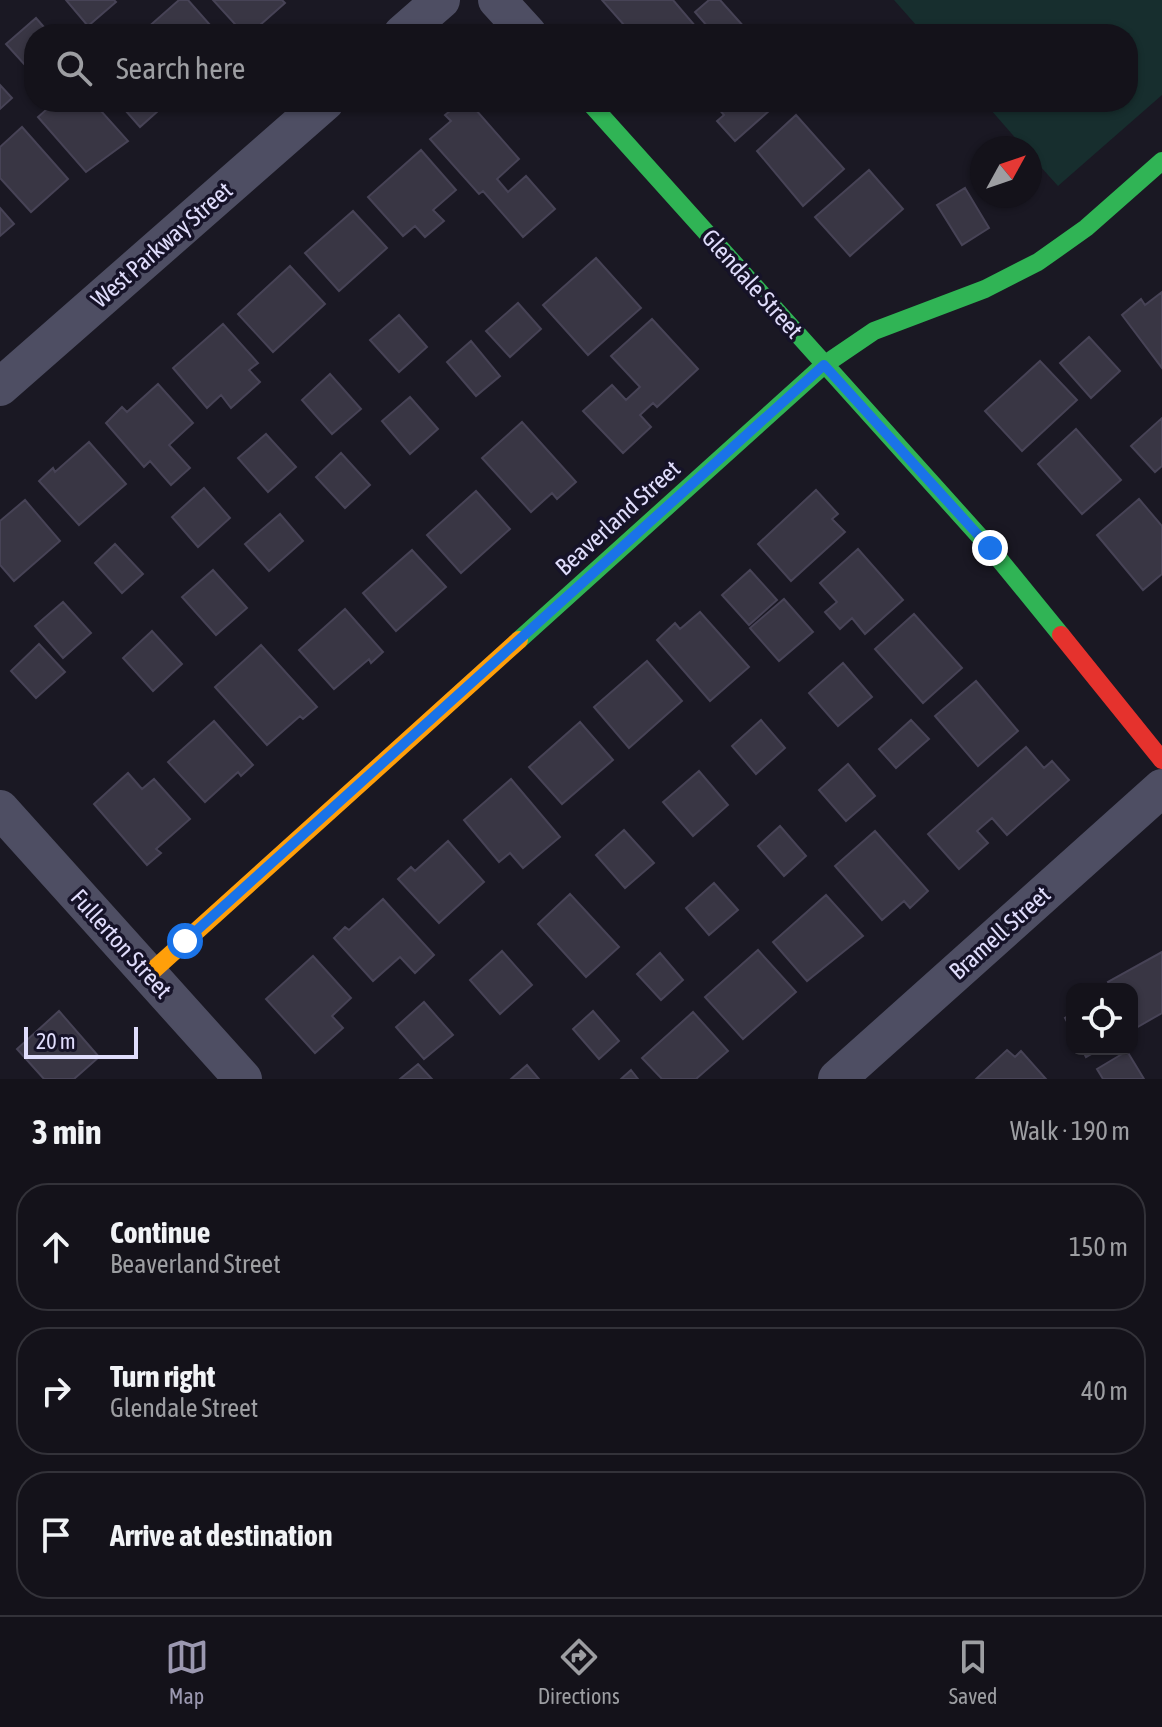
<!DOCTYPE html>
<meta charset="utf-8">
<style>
:root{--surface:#14121a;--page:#1d1b23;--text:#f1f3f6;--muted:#9d9ea2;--line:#333239;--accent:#9b98b0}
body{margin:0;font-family:"Asap Condensed",sans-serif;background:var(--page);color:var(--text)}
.controls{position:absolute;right:24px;bottom:24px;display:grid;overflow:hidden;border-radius:16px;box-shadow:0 2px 6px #0004}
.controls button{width:72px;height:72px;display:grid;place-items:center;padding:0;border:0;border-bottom:2px solid var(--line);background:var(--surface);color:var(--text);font:40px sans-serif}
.compass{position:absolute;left:970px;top:136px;width:72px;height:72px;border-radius:50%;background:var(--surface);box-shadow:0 2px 6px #0004;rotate:50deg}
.scale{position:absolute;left:24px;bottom:20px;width:114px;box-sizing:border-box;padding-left:8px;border:4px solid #e0ddfc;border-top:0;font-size:22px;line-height:28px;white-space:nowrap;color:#e0ddfc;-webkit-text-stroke:6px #161328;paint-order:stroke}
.stop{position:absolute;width:24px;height:24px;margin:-18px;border:6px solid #1a73e8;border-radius:50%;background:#fff}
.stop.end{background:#1a73e8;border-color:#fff;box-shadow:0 2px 8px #0008}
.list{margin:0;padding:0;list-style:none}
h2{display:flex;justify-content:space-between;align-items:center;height:104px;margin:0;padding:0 32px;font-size:34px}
h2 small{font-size:26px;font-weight:400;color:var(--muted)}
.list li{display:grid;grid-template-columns:52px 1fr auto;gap:24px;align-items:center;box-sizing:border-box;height:128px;margin:0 16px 16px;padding:0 16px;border:2px solid var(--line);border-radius:32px}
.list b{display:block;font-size:30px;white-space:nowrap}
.list p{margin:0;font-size:26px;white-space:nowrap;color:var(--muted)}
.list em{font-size:26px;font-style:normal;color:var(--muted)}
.icon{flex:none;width:44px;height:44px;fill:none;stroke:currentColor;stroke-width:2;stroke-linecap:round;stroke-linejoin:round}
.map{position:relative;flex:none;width:1162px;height:1079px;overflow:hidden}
.search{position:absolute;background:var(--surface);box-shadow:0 2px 6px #0004;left:24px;right:24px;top:24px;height:88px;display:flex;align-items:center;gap:20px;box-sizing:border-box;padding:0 28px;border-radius:32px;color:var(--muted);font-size:30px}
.sheet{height:536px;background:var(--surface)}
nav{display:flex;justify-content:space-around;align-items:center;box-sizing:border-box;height:112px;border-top:2px solid var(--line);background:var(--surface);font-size:22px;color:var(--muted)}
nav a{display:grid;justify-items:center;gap:4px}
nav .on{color:var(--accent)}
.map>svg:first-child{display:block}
.green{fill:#172e2e}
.building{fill:#393644;stroke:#474356;stroke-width:2}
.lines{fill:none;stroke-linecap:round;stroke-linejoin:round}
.street{stroke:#4e4e63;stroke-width:38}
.fast{stroke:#30b455;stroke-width:18}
.slow{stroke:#ff9f0a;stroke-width:18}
.jam{stroke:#e5322d;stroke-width:18}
.route{stroke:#1a73e8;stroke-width:10}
.labels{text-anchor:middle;stroke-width:7;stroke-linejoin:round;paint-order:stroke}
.street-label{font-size:24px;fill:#e0ddfc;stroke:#161328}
</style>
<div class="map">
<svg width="1162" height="1079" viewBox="0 0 1162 1079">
<rect width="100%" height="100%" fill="#1a1823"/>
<path class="green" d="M 894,0 L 1162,0 L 1162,95 L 1058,186 L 1030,155 L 1030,148 L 1024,148 L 984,102 L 1128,102 L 1128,34 L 924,34 Z"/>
<path class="building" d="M 66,0 L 114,0 L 116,2 L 88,26 Z
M 179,0 L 188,0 L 218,34 L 150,34 L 146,29 Z
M 213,0 L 282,0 L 285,3 L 250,34 L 244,34 Z
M 602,0 L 673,0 L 702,34 L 671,34 L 667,29 L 661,34 L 632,34 Z
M 709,0 L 720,0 L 745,28 L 738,34 L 714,34 L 695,12 Z
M 36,18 L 50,34 L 34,34 L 34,75 L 6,44 Z
M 0,85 L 12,98 L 0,109 Z
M 55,102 L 93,102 L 128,141 L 86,172 L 38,117 Z
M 118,102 L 168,102 L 140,127 Z
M 461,102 L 469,102 L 519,159 L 497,179 L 508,192 L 526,176 L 555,209 L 523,237 L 483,191 L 479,194 L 430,139 L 451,121 L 445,115 Z
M 713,102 L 779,102 L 735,141 L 717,121 L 724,115 Z
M 796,115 L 844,169 L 803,206 L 757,151 Z
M 22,127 L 68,179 L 31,212 L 0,178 L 0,147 Z
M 421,150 L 456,190 L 433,210 L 444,221 L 425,237 L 415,226 L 403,236 L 368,197 Z
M 869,170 L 903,209 L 850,256 L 815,217 Z
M 965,188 L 989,228 L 962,245 L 937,205 Z
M 0,208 L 14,224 L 0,236 Z
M 353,211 L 387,248 L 339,291 L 305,253 Z
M 596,258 L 641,308 L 588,355 L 543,305 Z
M 290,266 L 325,304 L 273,352 L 238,314 Z
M 1162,292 L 1162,368 L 1122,315 L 1141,299 L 1145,305 Z
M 518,303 L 541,329 L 510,357 L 486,331 Z
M 399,315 L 427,347 L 399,372 L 370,340 Z
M 652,319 L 698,369 L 657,407 L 653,403 L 640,415 L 651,427 L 623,453 L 583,411 L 612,385 L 626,400 L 640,387 L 611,356 Z
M 223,324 L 258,363 L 249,370 L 260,382 L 231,408 L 221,395 L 207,408 L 173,368 Z
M 1089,337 L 1120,371 L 1091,398 L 1060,363 Z
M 471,341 L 500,376 L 476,396 L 447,362 Z
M 1040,361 L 1077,400 L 1022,451 L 985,411 Z
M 330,374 L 361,409 L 332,434 L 302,400 Z
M 158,384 L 193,423 L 169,445 L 190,468 L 171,485 L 150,461 L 144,467 L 106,423 L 122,407 L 127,412 Z
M 410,397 L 438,429 L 410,454 L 382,421 Z
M 1162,418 L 1162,466 L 1155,472 L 1131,446 Z
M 522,422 L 576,482 L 557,499 L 552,493 L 531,512 L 482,458 Z
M 1076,429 L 1121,480 L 1082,514 L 1038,464 Z
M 266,434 L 296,467 L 268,492 L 238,458 Z
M 89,442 L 126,484 L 79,525 L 39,481 L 53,468 L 55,472 Z
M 341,453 L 370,485 L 345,508 L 316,477 Z
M 204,488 L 230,518 L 198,547 L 172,517 Z
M 816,490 L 838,514 L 832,519 L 845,532 L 791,581 L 758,544 Z
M 476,491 L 510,529 L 461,573 L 427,535 Z
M 1139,499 L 1162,526 L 1162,574 L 1143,590 L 1097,535 Z
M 25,500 L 60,541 L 14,581 L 0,565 L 0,521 Z
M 280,514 L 303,541 L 269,571 L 245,544 Z
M 115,544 L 143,574 L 122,593 L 95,563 Z
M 858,549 L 903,600 L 865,634 L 852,618 L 840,629 L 825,612 L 837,602 L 820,583 Z
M 412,550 L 446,587 L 396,631 L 363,593 Z
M 213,570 L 247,608 L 216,635 L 182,597 Z
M 750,570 L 777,600 L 749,625 L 722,595 Z
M 784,599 L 813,632 L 779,661 L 750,628 Z
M 63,602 L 91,633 L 63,658 L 35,626 Z
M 345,609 L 383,652 L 371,663 L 369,659 L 334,689 L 299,650 Z
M 700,612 L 749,667 L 710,701 L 657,640 L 675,623 L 680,629 Z
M 914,614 L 962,668 L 923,703 L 875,649 Z
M 152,631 L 182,664 L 153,691 L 123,658 Z
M 39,644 L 65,672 L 36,698 L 11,671 Z
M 261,645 L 317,707 L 303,719 L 300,716 L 267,745 L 215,687 Z
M 647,661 L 682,701 L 629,748 L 594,707 Z
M 843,663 L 872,697 L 838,726 L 809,693 Z
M 976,681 L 1018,731 L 978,766 L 935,716 Z
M 761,720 L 785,748 L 756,774 L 732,746 Z
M 911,720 L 929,739 L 896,768 L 879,749 Z
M 214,721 L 253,765 L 241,776 L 238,772 L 205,802 L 168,762 Z
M 580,722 L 613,760 L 562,804 L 529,767 Z
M 1026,747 L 1044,768 L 1052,761 L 1069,780 L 1007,835 L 992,818 L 977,831 L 988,843 L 959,869 L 928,834 Z
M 848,764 L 875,796 L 846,821 L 819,790 Z
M 699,771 L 728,805 L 693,836 L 663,802 Z
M 128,773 L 142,789 L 154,779 L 190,819 L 156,849 L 161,853 L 147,865 L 94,804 Z
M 511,779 L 560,837 L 523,868 L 510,853 L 499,862 L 464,820 Z
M 780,826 L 806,856 L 784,876 L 758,846 Z
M 624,830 L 654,863 L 625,888 L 596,855 Z
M 875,831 L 928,891 L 910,908 L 904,901 L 882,920 L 835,866 Z
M 448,841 L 484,882 L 439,923 L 398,879 L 411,867 L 415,871 Z
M 714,883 L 738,910 L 709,935 L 686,908 Z
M 570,894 L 619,947 L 586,977 L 538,924 Z
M 826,895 L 863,936 L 807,981 L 773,942 Z
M 383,899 L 434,955 L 415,973 L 400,957 L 373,981 L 334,938 L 345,927 L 349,930 Z
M 758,950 L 796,992 L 743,1039 L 705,997 Z
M 502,951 L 532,985 L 500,1014 L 470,980 Z
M 1162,952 L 1162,1013 L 1134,1029 L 1132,989 L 1112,989 L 1108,982 Z
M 660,953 L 683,980 L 661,1000 L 637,974 Z
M 313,956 L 351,998 L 332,1016 L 343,1028 L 315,1053 L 266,999 Z
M 424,1002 L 453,1035 L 424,1059 L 396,1027 Z
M 59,1011 L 99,1057 L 74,1079 L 44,1079 L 17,1049 Z
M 593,1011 L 619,1041 L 599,1059 L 573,1029 Z
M 693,1012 L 728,1051 L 696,1079 L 662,1079 L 642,1058 Z
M 1072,1014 L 1072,1031 L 1065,1018 Z
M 1082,1049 L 1100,1049 L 1086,1057 Z
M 1007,1050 L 1015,1057 L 1021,1051 L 1046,1079 L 976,1079 Z
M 1127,1051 L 1144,1079 L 1103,1079 L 1097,1069 Z
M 418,1064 L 432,1079 L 400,1079 Z
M 527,1065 L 539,1079 L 511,1079 Z
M 631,1070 L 638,1079 L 621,1079 Z"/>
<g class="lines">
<path class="street" d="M 497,0 L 528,34
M 402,34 L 441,0
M 0,387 L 325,102
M 0,809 L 243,1079
M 837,1079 L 1162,788"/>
<path class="fast" d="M 589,102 L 990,548 L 1061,635
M 519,640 L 824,365 L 874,331 L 985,289 L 1038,262 L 1086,228 L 1162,161"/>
<path class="slow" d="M 149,974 L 519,640"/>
<path class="jam" d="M 1061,635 L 1162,760"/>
</g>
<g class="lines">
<path class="route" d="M 185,941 L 824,365 L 990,548"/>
</g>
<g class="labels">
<g class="street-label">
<text transform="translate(162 245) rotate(-41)" y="8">West Parkway Street</text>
<text transform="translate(752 284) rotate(48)" y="8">Glendale Street</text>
<text transform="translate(618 518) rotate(-42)" y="8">Beaverland Street</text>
<text transform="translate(1000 933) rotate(-42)" y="8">Bramell Street</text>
<text transform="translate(121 944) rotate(48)" y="8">Fullerton Street</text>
</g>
</g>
</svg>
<div class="controls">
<button><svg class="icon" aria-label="locate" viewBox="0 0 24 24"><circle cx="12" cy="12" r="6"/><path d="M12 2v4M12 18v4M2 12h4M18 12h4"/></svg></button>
</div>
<svg class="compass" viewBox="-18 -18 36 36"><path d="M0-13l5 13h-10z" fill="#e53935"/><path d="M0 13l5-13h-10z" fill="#9d9ea2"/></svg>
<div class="scale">20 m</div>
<div class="stop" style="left:185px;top:941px"></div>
<div class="stop end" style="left:990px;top:548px"></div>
<div class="search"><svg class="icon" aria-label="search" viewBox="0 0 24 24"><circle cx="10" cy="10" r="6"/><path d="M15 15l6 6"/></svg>Search here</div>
</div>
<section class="sheet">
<h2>3 min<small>Walk · 190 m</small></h2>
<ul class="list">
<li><svg class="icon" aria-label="ahead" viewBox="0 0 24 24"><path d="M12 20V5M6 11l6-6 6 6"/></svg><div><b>Continue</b><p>Beaverland Street</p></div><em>150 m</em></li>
<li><svg class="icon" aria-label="right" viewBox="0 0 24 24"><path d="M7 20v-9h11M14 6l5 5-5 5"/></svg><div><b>Turn right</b><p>Glendale Street</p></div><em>40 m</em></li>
<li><svg class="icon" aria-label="arrive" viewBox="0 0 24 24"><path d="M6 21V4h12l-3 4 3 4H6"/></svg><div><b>Arrive at destination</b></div></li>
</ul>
</section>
<nav>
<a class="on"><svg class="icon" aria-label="map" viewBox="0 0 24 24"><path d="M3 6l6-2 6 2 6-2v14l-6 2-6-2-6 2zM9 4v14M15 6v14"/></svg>Map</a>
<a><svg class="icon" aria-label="directions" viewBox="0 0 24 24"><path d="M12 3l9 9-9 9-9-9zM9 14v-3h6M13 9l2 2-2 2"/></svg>Directions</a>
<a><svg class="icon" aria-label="saved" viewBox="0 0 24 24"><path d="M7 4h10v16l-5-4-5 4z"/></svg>Saved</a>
</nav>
